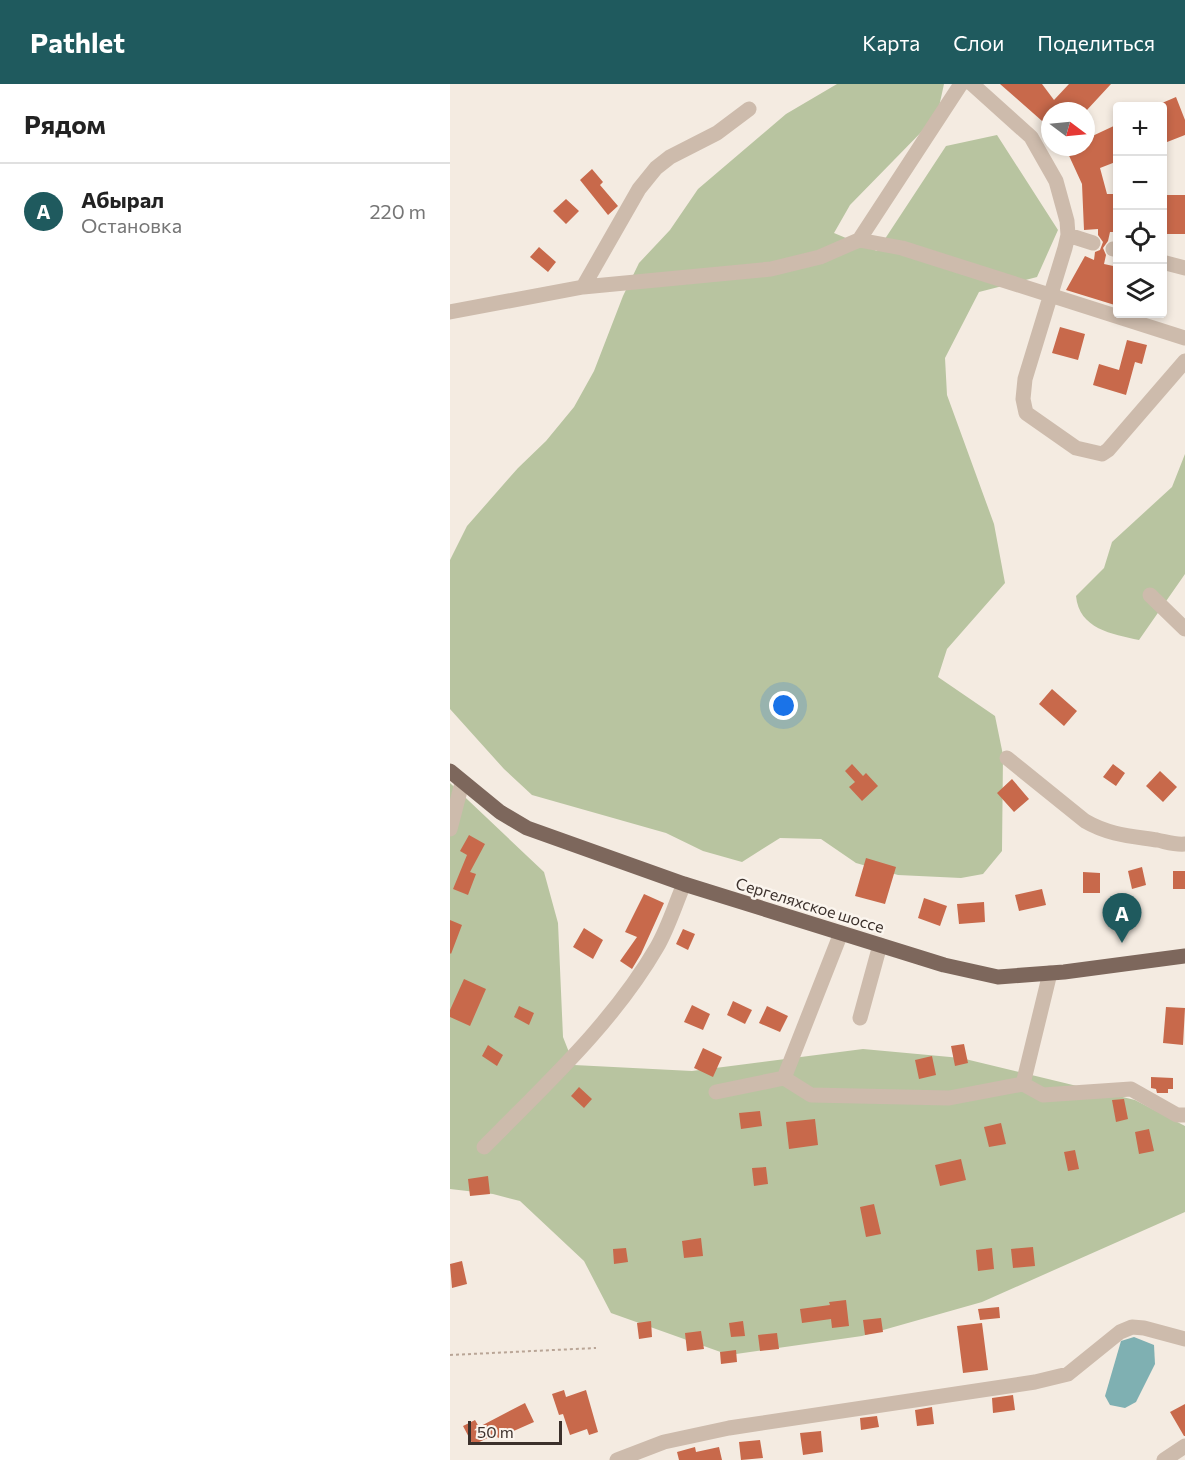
<!DOCTYPE html>
<html lang="ru">
<meta charset="utf-8">
<style>
:root{--surface:#fff;--page:#f6f6f6;--text:#222;--muted:#767676;--line:#e0e0e0;--accent:#1f5a5e}
body{margin:0;font-family:Commissioner,sans-serif;background:var(--page);color:var(--text)}
.controls{position:absolute;right:18px;top:18px;display:grid;overflow:hidden;border-radius:6px;box-shadow:0 3px 9px #0003}
.controls button{width:54px;height:54px;display:grid;place-items:center;padding:0;border:0;border-bottom:2px solid var(--line);background:var(--surface);color:var(--text);font:30px sans-serif}
.compass{position:absolute;left:591px;top:18px;width:54px;height:54px;border-radius:50%;background:var(--surface);box-shadow:0 3px 9px #0003;rotate:106deg}
.scale{position:absolute;left:18px;bottom:15px;width:94px;box-sizing:border-box;padding-left:6px;border:3px solid #3b302b;border-top:0;font-size:16px;line-height:21px;white-space:nowrap;color:#3b302b;-webkit-text-stroke:4px #fbf5ee;paint-order:stroke}
.you{position:absolute;left:334px;top:622px;width:21px;height:21px;margin:-15px;border:4px solid #fff;border-radius:50%;background:#1a73e8;box-shadow:0 0 0 9px #1a73e833}
.badge{display:grid;place-items:center;width:39px;height:39px;border-radius:50%;background:var(--accent);color:#fff;font-size:20px;font-weight:700}
.pin{position:absolute;translate:-50% -50px;filter:drop-shadow(0 2px 3px #0008)}
.pin::after{content:'';position:absolute;top:32px;width:21px;height:18px;background:inherit;clip-path:polygon(0 0,100% 0,50% 100%)}
.list{margin:0;padding:0;list-style:none}
h2{display:flex;justify-content:space-between;align-items:center;height:78px;margin:0;padding:0 24px;font-size:26px}
h2 small{font-size:20px;font-weight:400;color:var(--muted)}
.list li{display:grid;grid-template-columns:39px 1fr auto;gap:18px;align-items:center;box-sizing:border-box;height:96px;padding:0 24px;border-top:2px solid var(--line)}
.list b{display:block;font-size:22px;white-space:nowrap}
.list p{margin:0;font-size:20px;white-space:nowrap;color:var(--muted)}
.list em{font-size:20px;font-style:normal;color:var(--muted)}
.icon{flex:none;width:33px;height:33px;fill:none;stroke:currentColor;stroke-width:2;stroke-linecap:round;stroke-linejoin:round}
.map{position:relative;flex:none;width:735px;height:1376px;overflow:hidden}
header{display:flex;align-items:center;gap:36px;box-sizing:border-box;height:84px;padding:0 30px;background:var(--accent);color:#fff}
header strong{font-size:28px}
nav{display:flex;gap:33px;margin-inline-start:auto;font-size:21px}
main{display:flex}
aside{flex:1;background:var(--surface)}
.map>svg:first-child{display:block}
.green{fill:#b8c4a0}
.water{fill:#7fb0b2}
.building{fill:#c8694b}
.lines{fill:none;stroke-linecap:round;stroke-linejoin:round}
.path{stroke:#b9a596;stroke-width:2;stroke-dasharray:3 3;stroke-linecap:butt}
.minor{stroke:#cdbbac;stroke-width:15}
.major{stroke:#7d675c;stroke-width:15}
.labels{text-anchor:middle;stroke-width:5;stroke-linejoin:round;paint-order:stroke}
.street-label{font-size:16px;fill:#3b302b;stroke:#fbf5ee}
</style>
<header>
<strong>Pathlet</strong>
<nav><a>Карта</a><a>Слои</a><a>Поделиться</a></nav>
</header>
<main>
<aside>
<h2>Рядом<small></small></h2>
<ul class="list">
<li><span class="badge">A</span><div><b>Абырал</b><p>Остановка</p></div><em>220 m</em></li>
</ul>
</aside>
<div class="map">
<svg width="735" height="1376" viewBox="0 0 735 1376">
<rect width="100%" height="100%" fill="#f4ebe1"/>
<path class="green" d="M 387,0 L 494,0 L 487,32 L 400,121 L 384,149 L 427,167 L 496,62 L 547,51 L 608,146 L 587,193 L 529,208 L 495,274 L 497,311 L 544,440 L 555,499 L 497,565 L 488,593 L 545,632 L 553,671 L 552,767 L 533,790 L 511,794 L 448,791 L 406,779 L 371,755 L 330,754 L 292,778 L 253,767 L 216,749 L 82,711 L 54,685 L 0,625 L 0,476 L 17,442 L 68,384 L 96,357 L 124,323 L 144,287 L 173,212 L 189,179 L 220,146 L 248,105 L 336,30 Z
M 735,370 L 735,490 L 689,556 C 662,550 629,545 626,512 L 654,484 L 662,458 L 722,403 Z
M 0,699 L 94,788 L 108,839 L 113,953 L 124,981 L 242,987 L 413,965 L 511,974 L 685,1016 L 735,1042 L 735,1128 L 532,1218 L 412,1252 L 279,1271 L 161,1229 L 134,1177 L 70,1117 L 43,1110 L 0,1105 Z"/>
<path class="water" d="M 684,1253 L 704,1261 L 705,1280 L 686,1318 L 675,1324 L 660,1321 L 655,1312 L 671,1257 Z"/>
<path class="building" d="M 550,0 L 592,0 L 604,16 L 619,0 L 661,0 L 636,27 L 600,27 L 600,44 Z
M 726,13 L 735,36 L 735,51 L 712,60 L 712,19 Z
M 668,40 L 668,77 L 650,84 L 657,110 L 668,110 L 668,148 L 660,148 L 658,157 L 653,164 L 656,171 L 654,180 L 668,183 L 668,222 L 616,206 L 635,172 L 644,176 L 645,168 L 650,166 L 653,158 L 648,151 L 648,145 L 634,146 L 632,100 L 615,63 L 636,63 L 636,55 Z
M 142,85 L 153,98 L 150,101 L 168,122 L 158,131 L 130,96 Z
M 712,111 L 735,111 L 735,150 L 712,150 Z
M 116,115 L 129,127 L 116,140 L 103,127 Z
M 89,163 L 106,178 L 98,188 L 80,173 Z
M 610,243 L 635,250 L 628,276 L 602,269 Z
M 677,256 L 697,261 L 692,280 L 685,278 L 676,311 L 643,301 L 649,280 L 669,286 Z
M 602,605 L 627,627 L 614,642 L 589,620 Z
M 402,680 L 413,692 L 416,689 L 428,702 L 412,717 L 399,703 L 405,698 L 395,687 Z
M 663,680 L 675,689 L 666,702 L 653,693 Z
M 710,687 L 727,703 L 713,718 L 696,702 Z
M 562,695 L 579,715 L 564,728 L 547,709 Z
M 19,751 L 35,760 L 20,788 L 26,790 L 18,811 L 3,805 L 17,771 L 10,767 Z
M 416,774 L 446,783 L 435,820 L 405,812 Z
M 692,783 L 696,801 L 682,805 L 678,787 Z
M 723,787 L 735,787 L 735,805 L 723,805 Z
M 633,788 L 650,789 L 650,809 L 633,809 Z
M 592,805 L 596,821 L 569,827 L 565,811 Z
M 194,810 L 214,819 L 191,870 L 182,885 L 170,877 L 187,853 L 175,848 Z
M 474,814 L 497,822 L 490,842 L 468,834 Z
M 534,818 L 535,838 L 509,840 L 507,820 Z
M 0,836 L 12,841 L 1,870 L 0,869 Z
M 134,844 L 153,856 L 143,875 L 123,863 Z
M 233,845 L 245,850 L 238,866 L 226,860 Z
M 14,895 L 36,905 L 20,942 L 0,933 L 0,926 Z
M 283,917 L 302,926 L 295,940 L 277,931 Z
M 242,921 L 260,930 L 253,946 L 234,938 Z
M 69,922 L 84,929 L 79,941 L 64,933 Z
M 317,922 L 338,932 L 330,948 L 309,939 Z
M 716,923 L 735,924 L 733,961 L 713,959 Z
M 514,960 L 518,979 L 505,982 L 501,962 Z
M 38,961 L 53,971 L 47,982 L 32,972 Z
M 253,964 L 272,973 L 263,993 L 244,984 Z
M 482,972 L 486,991 L 469,995 L 465,976 Z
M 701,993 L 723,994 L 723,1005 L 718,1005 L 718,1009 L 707,1009 L 706,1005 L 701,1004 Z
M 129,1003 L 142,1015 L 134,1024 L 121,1012 Z
M 674,1015 L 678,1035 L 666,1038 L 662,1016 Z
M 310,1027 L 312,1042 L 291,1045 L 289,1029 Z
M 365,1035 L 368,1061 L 339,1065 L 336,1038 Z
M 551,1039 L 556,1060 L 539,1063 L 534,1043 Z
M 699,1045 L 704,1067 L 689,1070 L 685,1048 Z
M 625,1066 L 629,1085 L 618,1087 L 614,1068 Z
M 511,1075 L 516,1096 L 490,1102 L 485,1081 Z
M 316,1083 L 318,1100 L 304,1102 L 302,1084 Z
M 38,1092 L 40,1110 L 20,1112 L 18,1095 Z
M 424,1120 L 431,1150 L 416,1153 L 410,1123 Z
M 251,1154 L 253,1172 L 234,1174 L 232,1157 Z
M 583,1163 L 585,1182 L 563,1184 L 561,1165 Z
M 176,1164 L 178,1178 L 164,1180 L 163,1165 Z
M 542,1164 L 544,1185 L 528,1187 L 526,1166 Z
M 12,1177 L 17,1200 L 2,1204 L 0,1180 Z
M 396,1216 L 399,1242 L 382,1244 L 381,1235 L 352,1239 L 350,1225 L 380,1221 L 379,1218 Z
M 549,1223 L 550,1234 L 530,1236 L 528,1225 Z
M 431,1234 L 433,1248 L 415,1251 L 413,1236 Z
M 201,1237 L 202,1253 L 189,1255 L 187,1239 Z
M 293,1237 L 295,1252 L 281,1253 L 279,1239 Z
M 532,1239 L 538,1286 L 513,1289 L 507,1242 Z
M 251,1247 L 254,1265 L 237,1267 L 235,1249 Z
M 327,1249 L 329,1265 L 310,1267 L 308,1251 Z
M 286,1266 L 287,1278 L 271,1280 L 270,1268 Z
M 114,1306 L 116,1313 L 136,1306 L 148,1348 L 139,1351 L 137,1345 L 120,1351 L 113,1330 L 109,1331 L 102,1310 Z
M 563,1311 L 565,1326 L 543,1329 L 542,1314 Z
M 75,1319 L 84,1338 L 48,1354 L 46,1350 L 23,1361 L 13,1342 L 25,1336 L 29,1343 Z
M 735,1320 L 735,1352 L 734,1352 L 720,1328 Z
M 482,1323 L 484,1340 L 467,1342 L 465,1326 Z
M 427,1332 L 429,1343 L 411,1346 L 410,1334 Z
M 371,1347 L 373,1368 L 353,1371 L 350,1349 Z
M 310,1356 L 313,1374 L 291,1376 L 289,1358 Z
M 245,1363 L 246,1368 L 269,1363 L 272,1376 L 229,1376 L 227,1368 Z"/>
<g class="lines">
<path class="path" d="M 0,1271 L 146,1264"/>
<path class="minor" d="M 522,0 L 581,53 L 606,97 L 617,137 L 618,151 L 615,164 L 575,295 L 573,315 L 576,329 L 626,364 L 652,370 L 658,366 L 735,277
M 618,151 L 643,159
M 409,156 L 511,0
M 663,165 L 668,166
M 712,178 L 735,184
M 133,203 L 321,185 L 370,173 L 409,156 L 452,164 L 735,254
M 0,228 L 133,203 L 189,105 L 206,84 L 220,73 L 267,49 L 299,25
M 700,511 L 735,545
M 557,674 L 635,737 C 659,751 681,752 707,756 C 717,758 725,761 735,760
M 0,745 L 12,699
M 410,934 L 430,861
M 334,994 L 391,849
M 573,1000 L 600,889
M 266,1008 L 334,994 L 361,1011 L 499,1014 L 573,1000 L 593,1011 L 681,1005 L 727,1031 L 735,1031
M 34,1063 C 95,1001 163,939 207,863 C 218,844 225,821 234,800
M 167,1376 L 214,1358 L 279,1344 L 585,1298 L 618,1290 L 670,1248 L 682,1243 L 694,1244 L 735,1255
M 714,1376 L 735,1362"/>
<path class="major" d="M 0,687 L 50,728 L 77,744 L 234,800 L 494,881 L 548,893 L 614,888 L 735,872"/>
</g>
<g class="labels">
<g class="street-label">
<text transform="translate(360 821) rotate(17)" y="6">Сергеляхское шоссе</text>
</g>
</g>
</svg>
<div class="controls">
<button>+</button>
<button>−</button>
<button><svg class="icon" aria-label="locate" viewBox="0 0 24 24"><circle cx="12" cy="12" r="6"/><path d="M12 2v4M12 18v4M2 12h4M18 12h4"/></svg></button>
<button><svg class="icon" aria-label="layers" viewBox="0 0 24 24"><path d="M12 4l9 5-9 5-9-5zM3 14l9 5 9-5"/></svg></button>
</div>
<svg class="compass" viewBox="-18 -18 36 36"><path d="M0-13l5 13h-10z" fill="#e53935"/><path d="M0 13l5-13h-10z" fill="#767676"/></svg>
<div class="scale">50 m</div>
<div class="you"></div>
<div class="pin badge" style="left:672px;top:859px">A</div>
</div>
</main>
